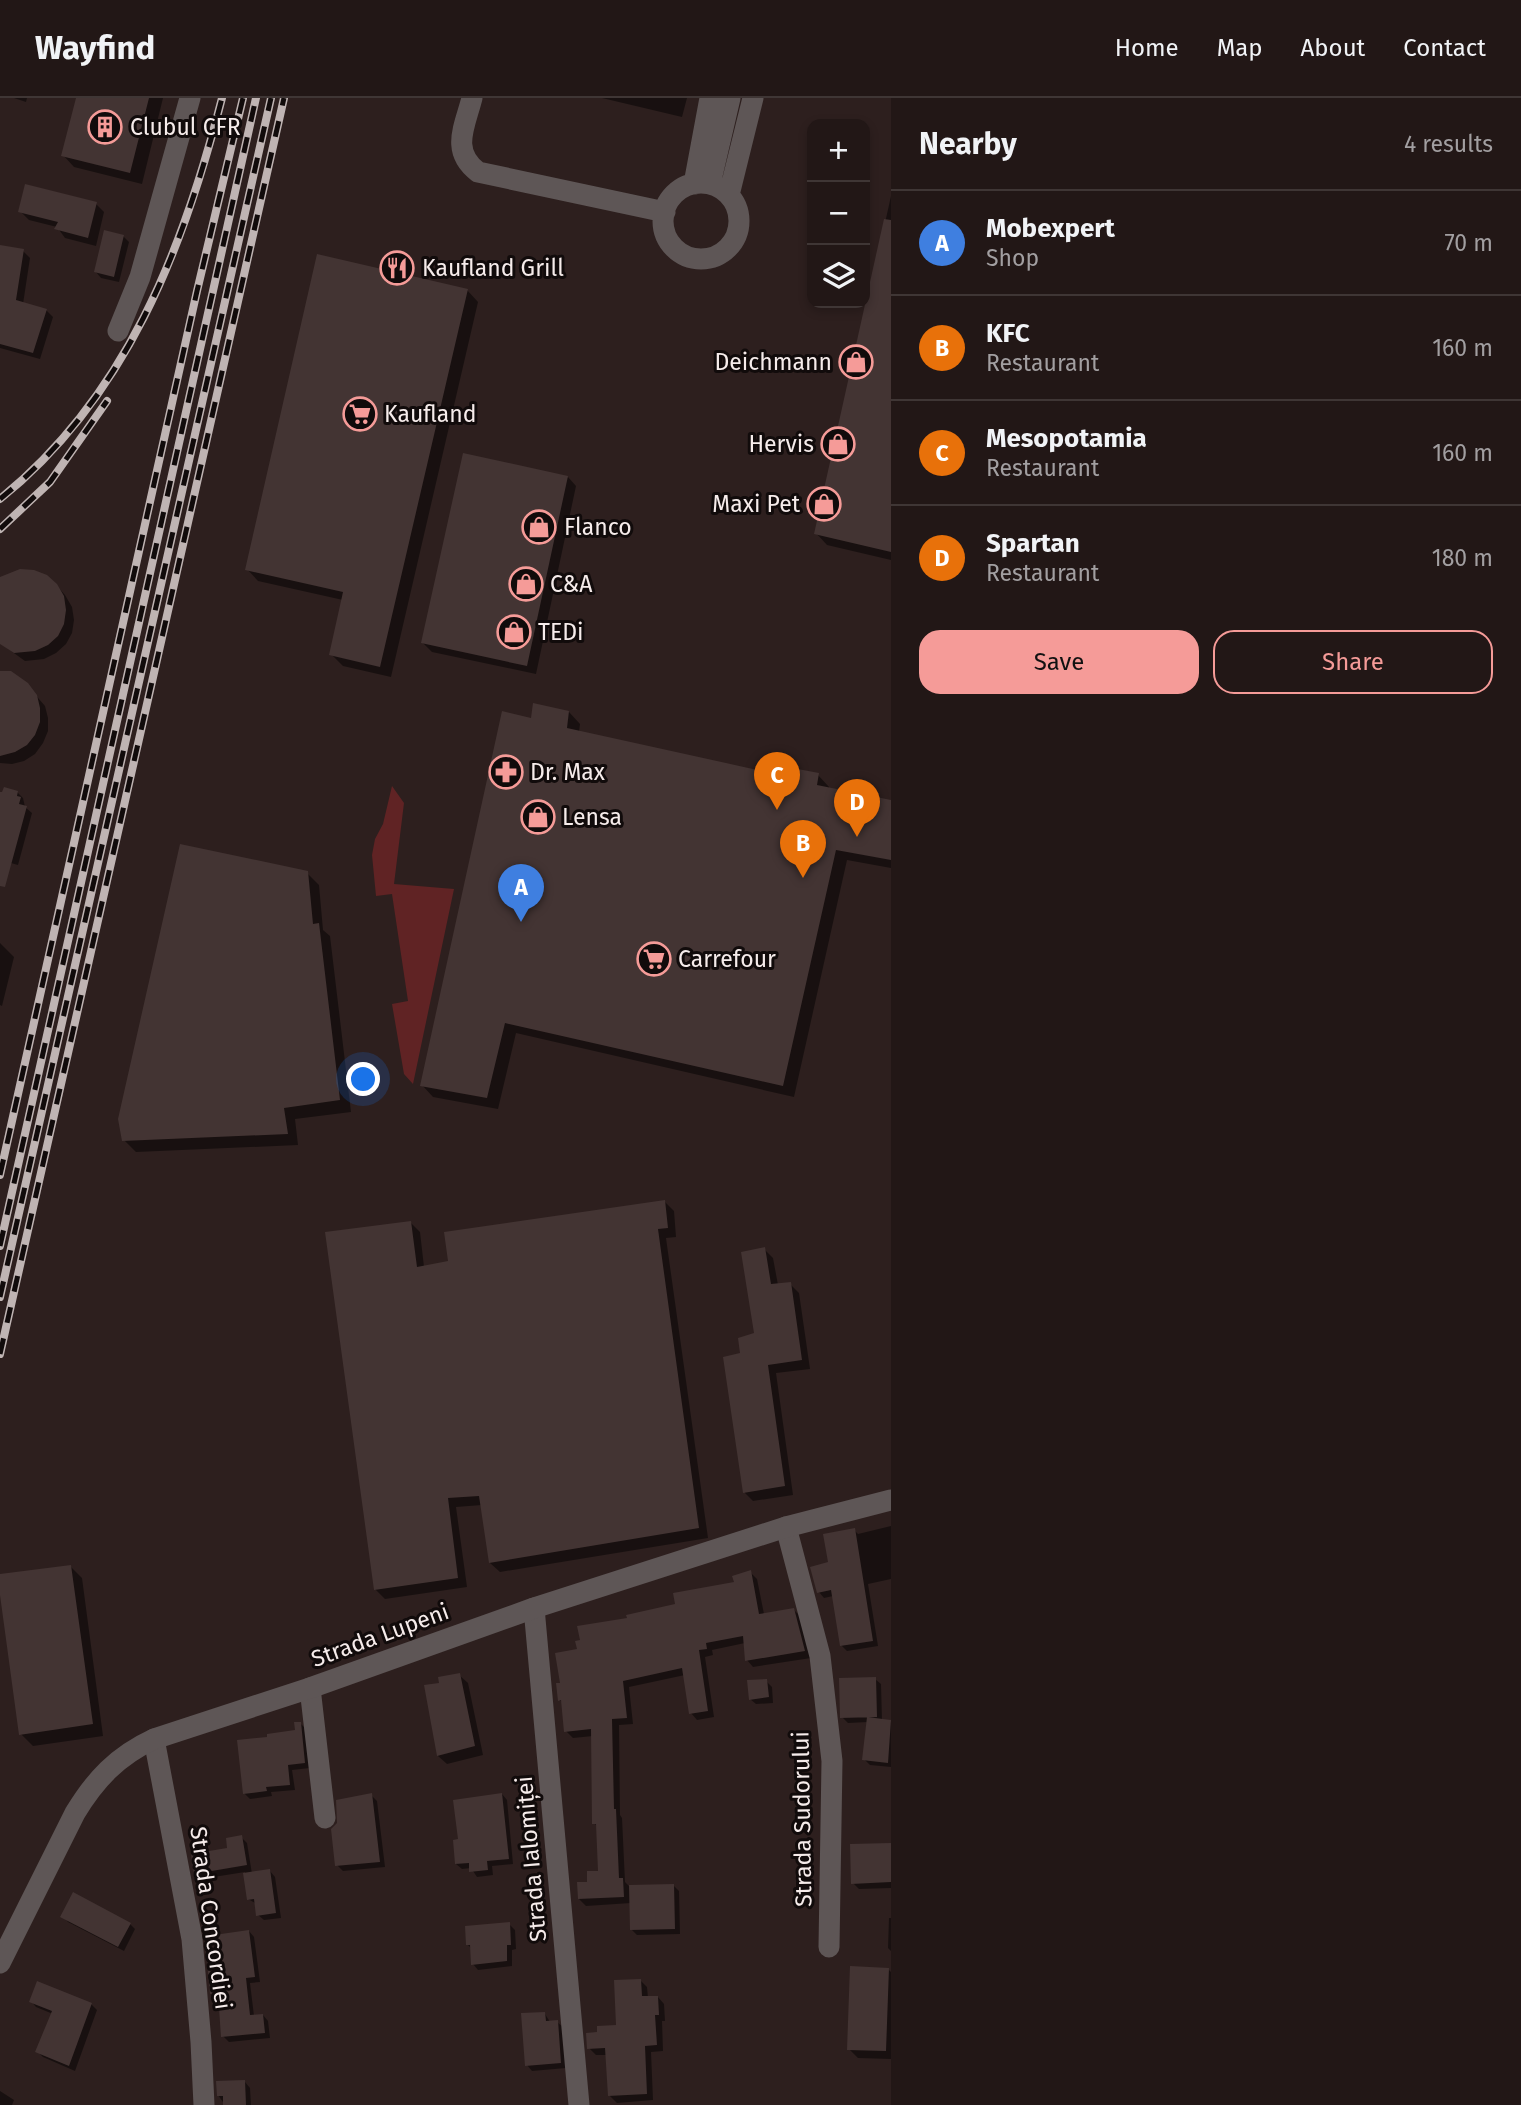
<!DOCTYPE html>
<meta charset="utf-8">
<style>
:root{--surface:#221716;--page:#2e2423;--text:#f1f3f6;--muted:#a29fa1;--line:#3f3635;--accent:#f59b98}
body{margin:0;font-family:"Fira Sans",sans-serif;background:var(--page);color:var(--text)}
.controls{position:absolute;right:21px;top:21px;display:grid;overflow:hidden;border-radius:14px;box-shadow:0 4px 10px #0003}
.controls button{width:63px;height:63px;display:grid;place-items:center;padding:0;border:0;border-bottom:2px solid var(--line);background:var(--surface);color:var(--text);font:35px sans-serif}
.you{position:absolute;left:364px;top:982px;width:24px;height:24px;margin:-18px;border:5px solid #fff;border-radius:50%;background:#1a73e8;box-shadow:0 0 0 10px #1a73e833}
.badge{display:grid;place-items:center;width:46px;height:46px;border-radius:50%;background:var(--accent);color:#fff;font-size:23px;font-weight:700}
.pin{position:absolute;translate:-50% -58px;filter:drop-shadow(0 2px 4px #0008)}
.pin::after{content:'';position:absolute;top:37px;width:24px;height:21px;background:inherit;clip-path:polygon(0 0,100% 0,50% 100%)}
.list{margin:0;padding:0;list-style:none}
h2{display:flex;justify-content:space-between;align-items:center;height:91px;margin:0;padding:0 28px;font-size:30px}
h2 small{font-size:23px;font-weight:400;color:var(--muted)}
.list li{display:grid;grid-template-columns:46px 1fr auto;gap:21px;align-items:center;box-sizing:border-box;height:105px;padding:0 28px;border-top:2px solid var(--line)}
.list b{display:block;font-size:26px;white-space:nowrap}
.list p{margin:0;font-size:23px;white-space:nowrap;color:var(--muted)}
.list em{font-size:23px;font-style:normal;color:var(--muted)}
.actions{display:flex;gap:14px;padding:21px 28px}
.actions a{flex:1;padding:16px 0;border:2px solid var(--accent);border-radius:21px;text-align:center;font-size:24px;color:var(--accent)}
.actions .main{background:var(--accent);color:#111}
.icon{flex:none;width:38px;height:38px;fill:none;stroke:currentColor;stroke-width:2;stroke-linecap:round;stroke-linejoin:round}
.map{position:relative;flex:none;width:891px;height:2007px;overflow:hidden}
header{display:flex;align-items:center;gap:42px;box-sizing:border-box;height:98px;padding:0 35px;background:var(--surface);border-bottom:2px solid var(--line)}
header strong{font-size:33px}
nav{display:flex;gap:38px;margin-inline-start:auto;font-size:24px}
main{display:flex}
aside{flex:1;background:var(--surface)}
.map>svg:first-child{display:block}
.green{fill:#602324}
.shadow{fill:#0007}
.building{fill:#433433}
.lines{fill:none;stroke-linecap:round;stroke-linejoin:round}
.minor{stroke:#5e5656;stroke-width:21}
.tertiary{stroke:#5e5656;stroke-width:21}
.rail-casing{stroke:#bfb4b3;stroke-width:8}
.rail{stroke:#110b0b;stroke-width:5;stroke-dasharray:16;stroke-linecap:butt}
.labels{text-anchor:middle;stroke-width:6;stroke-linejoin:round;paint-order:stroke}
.poi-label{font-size:23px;fill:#f6eceb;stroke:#110b0b;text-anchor:start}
.street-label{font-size:23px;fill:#f6eceb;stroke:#110b0b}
</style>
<header>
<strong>Wayfind</strong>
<nav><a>Home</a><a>Map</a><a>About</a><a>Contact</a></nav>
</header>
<main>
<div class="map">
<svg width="891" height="2007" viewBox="0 0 891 2007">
<rect width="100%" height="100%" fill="#2d1f1e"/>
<path class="green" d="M 392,688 L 404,705 L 394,786 L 454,791 L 413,986 L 404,976 L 392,906 L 408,903 L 392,796 L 376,798 L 372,757 L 375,741 L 383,726 Z"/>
<path class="shadow" d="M 14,0 L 27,0 L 26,4 Z
M 77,0 L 163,0 L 142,86 L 74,69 L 63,57 Z
M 602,0 L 687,0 L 682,19 Z
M 891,98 L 891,462 L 827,447 L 816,435 Z
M 96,106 L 104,114 L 96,148 L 65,140 L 57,129 L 29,122 L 20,113 Z
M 123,138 L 129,144 L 119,184 L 101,180 L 96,174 Z
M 23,153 L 30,160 L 23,206 L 46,212 L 53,219 L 40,261 L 0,250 L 0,164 Z
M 467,192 L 478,204 L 391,579 L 343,568 L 331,556 L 343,502 L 258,483 L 247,471 Z
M 568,379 L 576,388 L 536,576 L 432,554 L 423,545 Z
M 20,472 L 56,487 L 65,497 L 72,509 L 74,522 L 72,535 L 66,546 L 56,555 L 44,561 L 25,563 L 0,545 L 0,481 Z
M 0,575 L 27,587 L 45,608 L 48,620 L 48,633 L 43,645 L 35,656 L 24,663 L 12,666 L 0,665 Z
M 569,614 L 580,626 L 579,634 L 786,681 L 818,677 L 829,689 L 829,691 L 891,704 L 891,770 L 847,762 L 794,999 L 516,935 L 498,1011 L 433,999 L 422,987 L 532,622 Z
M 17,694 L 23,700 L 25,709 L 32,715 L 18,767 L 0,762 L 0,709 Z
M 307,775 L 319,787 L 323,832 L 330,838 L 351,1014 L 295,1021 L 298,1047 L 136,1054 L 124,1042 Z
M 0,845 L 14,859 L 2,908 L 0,907 Z
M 664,1103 L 674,1113 L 676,1139 L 666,1140 L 708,1440 L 500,1474 L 490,1465 L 482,1407 L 456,1409 L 467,1489 L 385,1501 L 375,1491 L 410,1124 L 420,1134 L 424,1169 L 450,1165 Z
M 764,1151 L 773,1160 L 778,1187 L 790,1186 L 799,1195 L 810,1271 L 776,1275 L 793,1397 L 753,1403 L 745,1395 Z
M 891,1428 L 891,1481 L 868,1486 L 878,1548 L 847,1553 L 841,1547 L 833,1498 L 824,1500 L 819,1494 L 830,1465 L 854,1432 L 858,1436 Z
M 70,1468 L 82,1480 L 103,1638 L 33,1648 L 21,1636 L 0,1478 Z
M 750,1474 L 757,1481 L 764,1516 L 793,1511 L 800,1518 L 811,1560 L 753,1569 L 747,1562 L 745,1545 L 712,1552 L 713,1557 L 705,1559 L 714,1619 L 697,1622 L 691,1615 L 685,1577 L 629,1589 L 633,1626 L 619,1627 L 620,1717 L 622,1720 L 625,1784 L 630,1789 L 673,1787 L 679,1793 L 680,1836 L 637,1837 L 632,1832 L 631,1805 L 586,1808 L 579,1801 L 589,1785 L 600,1774 L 598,1729 L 594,1725 L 593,1638 L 573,1640 L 566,1633 L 563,1605 L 560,1602 L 562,1586 L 579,1553 L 629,1521 L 677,1507 L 736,1485 Z
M 459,1577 L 468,1585 L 483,1657 L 447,1666 L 438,1658 Z
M 875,1581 L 881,1586 L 882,1623 L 891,1624 L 891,1669 L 870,1667 L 864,1661 L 868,1624 L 848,1625 L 842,1619 Z
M 766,1583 L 772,1589 L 773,1605 L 756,1606 L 750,1601 Z
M 300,1625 L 306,1631 L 310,1670 L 292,1672 L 295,1692 L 271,1694 L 272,1698 L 250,1701 L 244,1695 L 297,1634 Z
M 502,1696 L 507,1702 L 513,1766 L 492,1768 L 493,1777 L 477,1779 L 471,1770 L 462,1771 L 456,1766 L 460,1743 Z
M 371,1697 L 377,1703 L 385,1769 L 343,1773 L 337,1767 Z
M 241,1739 L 247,1745 L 252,1776 L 270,1773 L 275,1779 L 281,1820 L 264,1822 L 258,1817 L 257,1806 L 248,1801 L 245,1774 L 201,1781 L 196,1775 Z
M 891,1747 L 891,1790 L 859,1791 L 853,1785 Z
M 63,1818 L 130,1826 L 135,1831 L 124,1853 L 68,1824 Z
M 889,1820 L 891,1820 L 891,1853 L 888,1850 Z
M 509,1826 L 515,1832 L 516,1851 L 512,1852 L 512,1868 L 478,1872 L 473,1866 L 472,1851 L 467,1846 Z
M 249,1833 L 254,1839 L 260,1884 L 250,1885 L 254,1918 L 263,1917 L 268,1923 L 270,1940 L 229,1944 L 223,1938 L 220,1901 L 212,1895 Z
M 888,1871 L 891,1874 L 891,1961 L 858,1960 L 849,1951 Z
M 640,1882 L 647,1889 L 648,1900 L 658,1899 L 664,1906 L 665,1923 L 662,1923 L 663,1953 L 651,1954 L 653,2002 L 617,2005 L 610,1998 L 607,1957 L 596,1957 L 589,1950 L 618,1929 Z
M 31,1903 L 91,1906 L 97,1912 L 75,1973 L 43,1959 L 37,1953 L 53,1916 L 36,1909 Z
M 545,1916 L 550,1924 L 557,1924 L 563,1929 L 566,1970 L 532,1973 L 527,1967 Z
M 245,1984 L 250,1990 L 251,2007 L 225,2007 L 218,1997 Z
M 0,1993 L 14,2002 L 12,2007 L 0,2007 Z"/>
<path class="building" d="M 76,0 L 149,0 L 130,75 L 61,58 Z
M 25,86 L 97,104 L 88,140 L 54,131 L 58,124 L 18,114 Z
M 884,121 L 891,122 L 891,454 L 814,436 Z
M 104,132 L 124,137 L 114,179 L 94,174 Z
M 0,147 L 24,151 L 16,202 L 47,211 L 33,255 L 0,246 Z
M 317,156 L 468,191 L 380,569 L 329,557 L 343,494 L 245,472 Z
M 463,355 L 568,378 L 527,568 L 421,545 Z
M 20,471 L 34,472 L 47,477 L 57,486 L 64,498 L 66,512 L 64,526 L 58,538 L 48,547 L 35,553 L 14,555 L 0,546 L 0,479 Z
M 0,573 L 11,573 L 28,585 L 37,597 L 40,610 L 40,624 L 35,637 L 27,647 L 15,654 L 0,658 Z
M 533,605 L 569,613 L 567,630 L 785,678 L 787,669 L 819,675 L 817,687 L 891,702 L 891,762 L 836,752 L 783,988 L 505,925 L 487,1000 L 420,988 L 502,613 L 531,620 Z
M 4,689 L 18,693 L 17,698 L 21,699 L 19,706 L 27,708 L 5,789 L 0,788 L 0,694 L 2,694 Z
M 180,746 L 308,773 L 313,826 L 319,825 L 340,1002 L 284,1010 L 288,1036 L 122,1043 L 118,1021 Z
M 665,1102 L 668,1130 L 658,1131 L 699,1430 L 489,1465 L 479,1398 L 448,1400 L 458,1480 L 374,1492 L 325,1134 L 411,1123 L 417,1169 L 448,1163 L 444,1134 Z
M 765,1149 L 771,1186 L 791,1184 L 802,1262 L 768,1267 L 785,1388 L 743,1395 L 723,1259 L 740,1255 L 738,1240 L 754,1235 L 741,1154 Z
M 855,1430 L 873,1543 L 840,1548 L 831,1492 L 817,1495 L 810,1469 L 828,1464 L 823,1436 Z
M 71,1467 L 93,1626 L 19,1637 L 0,1497 L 0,1476 Z
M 751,1472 L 759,1516 L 794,1510 L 805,1553 L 745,1563 L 743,1538 L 706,1545 L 707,1551 L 699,1552 L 708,1613 L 689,1616 L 682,1570 L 623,1583 L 627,1620 L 612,1621 L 614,1711 L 616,1711 L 619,1780 L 623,1780 L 624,1799 L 578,1801 L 577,1784 L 587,1784 L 587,1773 L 598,1773 L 596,1726 L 592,1726 L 591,1631 L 564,1634 L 561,1602 L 558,1603 L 556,1585 L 560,1585 L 555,1555 L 577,1551 L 575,1543 L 580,1542 L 577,1528 L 627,1520 L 626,1517 L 675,1506 L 673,1495 L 734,1484 L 732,1478 Z
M 460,1575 L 475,1648 L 437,1658 L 424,1587 L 439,1585 L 438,1579 Z
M 876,1579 L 877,1619 L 840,1620 L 839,1580 Z
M 767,1581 L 769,1599 L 749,1602 L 747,1582 Z
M 867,1619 L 891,1622 L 888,1665 L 862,1662 Z
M 294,1624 L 301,1624 L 305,1665 L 288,1667 L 290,1687 L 266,1689 L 267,1693 L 243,1696 L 237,1642 L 267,1639 L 267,1636 L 295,1632 Z
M 372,1695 L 380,1764 L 335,1768 L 331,1731 L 337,1725 L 336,1702 Z
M 502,1695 L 509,1761 L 487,1763 L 488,1772 L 469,1774 L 469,1765 L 455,1766 L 453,1742 L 458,1741 L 453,1702 Z
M 242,1737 L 247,1767 L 194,1776 L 191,1756 L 227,1750 L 226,1740 Z
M 891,1745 L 891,1784 L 851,1786 L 850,1746 Z
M 270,1771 L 276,1815 L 256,1818 L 254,1801 L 247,1802 L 243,1775 Z
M 674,1786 L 675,1831 L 630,1832 L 629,1787 Z
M 73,1794 L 131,1825 L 118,1849 L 60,1819 Z
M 510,1824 L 511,1847 L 507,1847 L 507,1863 L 471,1867 L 470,1847 L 466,1847 L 465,1828 Z
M 249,1832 L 255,1879 L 246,1880 L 250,1917 L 263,1916 L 265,1935 L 221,1939 L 218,1895 L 210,1896 L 208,1873 L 219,1872 L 214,1837 Z
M 850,1868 L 889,1870 L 886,1953 L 847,1952 Z
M 641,1881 L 642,1898 L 658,1898 L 659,1917 L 655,1917 L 657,1947 L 645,1948 L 647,1996 L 608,1998 L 605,1950 L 587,1951 L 586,1935 L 597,1934 L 597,1928 L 616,1927 L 614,1882 Z
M 37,1883 L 92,1905 L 69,1968 L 35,1954 L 52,1913 L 29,1904 Z
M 545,1914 L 546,1923 L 558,1922 L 561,1965 L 525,1968 L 521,1915 Z
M 245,1982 L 246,2007 L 223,2007 L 223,1998 L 217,1998 L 216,1983 Z"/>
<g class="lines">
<path class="minor" d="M 472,0 C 465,28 450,53 478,74 L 665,114
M663 123a38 38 0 1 1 76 0a38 38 0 1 1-76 0Z
M 694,86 L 710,0
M 710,86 L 730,0
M 729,97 L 753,0
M 786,1429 L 820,1558 L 832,1663 L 829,1849
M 534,1510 L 579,2007
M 310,1590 L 325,1720
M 154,1641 L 192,1841 L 201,1944 L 204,2007"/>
<path class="tertiary" d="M 118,233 L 140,179 L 190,0
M 0,1865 L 75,1715 C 95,1682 117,1658 154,1641 L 310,1590 L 534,1510 L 786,1429 L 891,1402"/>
<defs>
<path id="rail" d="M 0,401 C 126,299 183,153 222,0
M 0,431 L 50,384 L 107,303
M 0,1077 L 197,193 L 243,0
M 0,1148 L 256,0
M 0,1199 L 271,0
M 0,1256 L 284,0"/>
</defs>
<use href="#rail" class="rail-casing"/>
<use href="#rail" class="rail"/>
</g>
<defs>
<symbol id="building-ring" viewBox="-11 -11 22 22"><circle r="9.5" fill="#110b0b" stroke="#f59b98" stroke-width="1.5"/><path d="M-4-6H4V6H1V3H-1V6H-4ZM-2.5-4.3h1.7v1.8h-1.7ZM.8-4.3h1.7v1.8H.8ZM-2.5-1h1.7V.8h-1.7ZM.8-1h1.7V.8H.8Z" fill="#f59b98"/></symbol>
<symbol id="restaurant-ring" viewBox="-11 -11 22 22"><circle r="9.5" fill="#110b0b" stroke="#f59b98" stroke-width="1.5"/><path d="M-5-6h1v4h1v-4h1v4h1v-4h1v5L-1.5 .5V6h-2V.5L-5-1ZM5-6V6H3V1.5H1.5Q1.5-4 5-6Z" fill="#f59b98"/></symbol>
<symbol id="shop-ring" viewBox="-11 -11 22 22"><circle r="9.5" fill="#110b0b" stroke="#f59b98" stroke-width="1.5"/><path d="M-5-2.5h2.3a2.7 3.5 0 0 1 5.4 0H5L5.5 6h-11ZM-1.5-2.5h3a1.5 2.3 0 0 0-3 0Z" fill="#f59b98"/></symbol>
<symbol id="supermarket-ring" viewBox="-11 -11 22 22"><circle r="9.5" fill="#110b0b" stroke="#f59b98" stroke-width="1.5"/><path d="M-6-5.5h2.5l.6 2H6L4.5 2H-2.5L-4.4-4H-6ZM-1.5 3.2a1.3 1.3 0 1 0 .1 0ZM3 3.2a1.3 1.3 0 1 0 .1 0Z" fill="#f59b98"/></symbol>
<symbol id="pharmacy-ring" viewBox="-11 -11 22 22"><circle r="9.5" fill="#110b0b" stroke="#f59b98" stroke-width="1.5"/><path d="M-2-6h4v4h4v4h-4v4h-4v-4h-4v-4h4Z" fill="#f59b98"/></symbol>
</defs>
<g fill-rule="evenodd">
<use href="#building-ring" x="86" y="10" width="38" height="38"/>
<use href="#restaurant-ring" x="378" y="151" width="38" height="38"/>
<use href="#shop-ring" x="837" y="245" width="38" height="38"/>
<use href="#supermarket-ring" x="341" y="297" width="38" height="38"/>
<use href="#shop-ring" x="819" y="327" width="38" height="38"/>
<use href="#shop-ring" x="805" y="387" width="38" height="38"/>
<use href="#shop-ring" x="520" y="410" width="38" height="38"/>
<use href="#shop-ring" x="507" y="467" width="38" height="38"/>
<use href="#shop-ring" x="495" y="515" width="38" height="38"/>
<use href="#pharmacy-ring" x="487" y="655" width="38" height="38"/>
<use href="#shop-ring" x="519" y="700" width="38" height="38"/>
<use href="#supermarket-ring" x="635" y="842" width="38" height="38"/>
</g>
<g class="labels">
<g class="poi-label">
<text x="130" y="37">Clubul CFR</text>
<text x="422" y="178">Kaufland Grill</text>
<text x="832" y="272" text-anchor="end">Deichmann</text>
<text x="384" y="324">Kaufland</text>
<text x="814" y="354" text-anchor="end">Hervis</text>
<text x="800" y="414" text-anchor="end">Maxi Pet</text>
<text x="564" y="437">Flanco</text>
<text x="550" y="494">C&amp;A</text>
<text x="538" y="542">TEDi</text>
<text x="530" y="682">Dr. Max</text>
<text x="562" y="727">Lensa</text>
<text x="678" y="869">Carrefour</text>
</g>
<g class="street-label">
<text transform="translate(380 1537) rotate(-20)" y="8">Strada Lupeni</text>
<text transform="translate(802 1721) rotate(-91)" y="8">Strada Sudorului</text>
<text transform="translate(531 1761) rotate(-95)" y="8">Strada Ialomiței</text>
<text transform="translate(211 1820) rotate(82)" y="8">Strada Concordiei</text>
</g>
</g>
</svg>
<div class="controls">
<button>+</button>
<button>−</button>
<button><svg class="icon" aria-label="layers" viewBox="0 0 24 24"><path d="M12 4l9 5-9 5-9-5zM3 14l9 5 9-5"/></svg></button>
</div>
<div class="you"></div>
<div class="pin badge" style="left:521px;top:824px;background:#3f7fe0">A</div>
<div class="pin badge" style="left:803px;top:780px;background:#e8710a">B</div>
<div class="pin badge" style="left:777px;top:712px;background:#e8710a">C</div>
<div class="pin badge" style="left:857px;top:739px;background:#e8710a">D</div>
</div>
<aside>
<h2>Nearby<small>4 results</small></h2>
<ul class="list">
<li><span class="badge" style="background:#3f7fe0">A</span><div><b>Mobexpert</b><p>Shop</p></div><em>70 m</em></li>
<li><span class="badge" style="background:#e8710a">B</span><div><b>KFC</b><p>Restaurant</p></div><em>160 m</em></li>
<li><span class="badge" style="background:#e8710a">C</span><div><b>Mesopotamia</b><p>Restaurant</p></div><em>160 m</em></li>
<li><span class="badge" style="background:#e8710a">D</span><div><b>Spartan</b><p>Restaurant</p></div><em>180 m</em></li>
</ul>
<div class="actions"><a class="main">Save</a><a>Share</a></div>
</aside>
</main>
